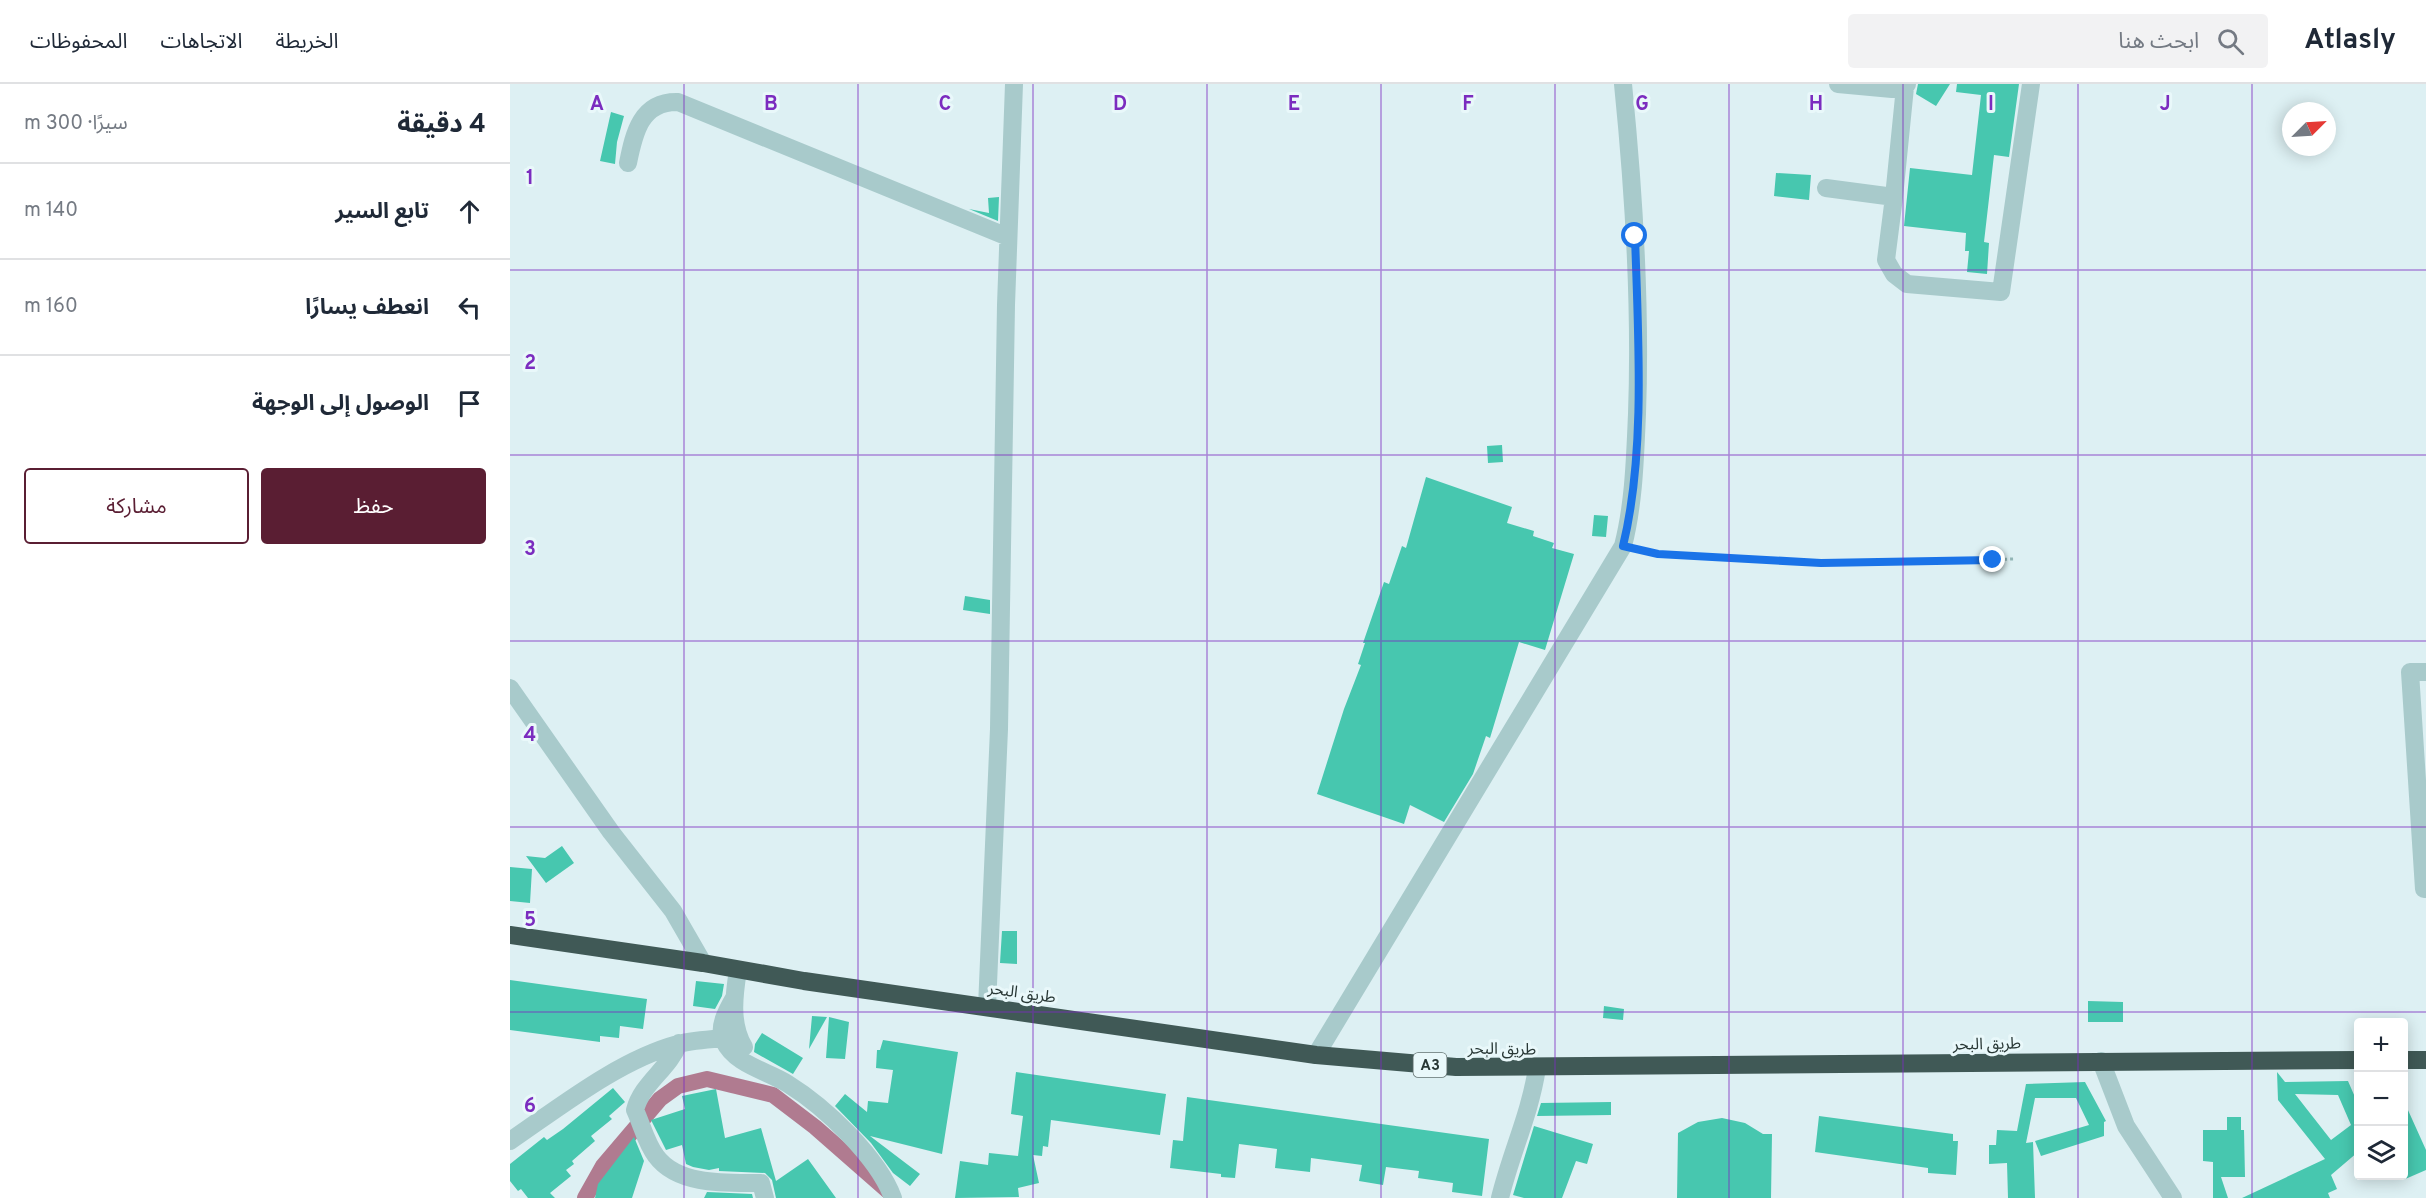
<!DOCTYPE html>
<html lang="ar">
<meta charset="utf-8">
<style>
:root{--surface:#fff;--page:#f2f2f3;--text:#1f2937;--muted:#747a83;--line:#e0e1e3;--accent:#5a1e33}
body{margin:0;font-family:Overpass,"Noto Sans Arabic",sans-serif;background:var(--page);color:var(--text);direction:rtl}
.controls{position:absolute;right:18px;bottom:18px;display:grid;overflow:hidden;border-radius:6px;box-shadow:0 3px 15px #0003}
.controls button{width:54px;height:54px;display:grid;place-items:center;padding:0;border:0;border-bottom:2px solid var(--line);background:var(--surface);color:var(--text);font:30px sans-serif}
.compass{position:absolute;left:1772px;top:18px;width:54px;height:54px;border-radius:50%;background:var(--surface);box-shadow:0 3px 15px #0003;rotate:66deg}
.stop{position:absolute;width:18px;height:18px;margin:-14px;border:4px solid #1a73e8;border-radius:50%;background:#fff}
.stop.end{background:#1a73e8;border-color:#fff;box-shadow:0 2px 6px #0008}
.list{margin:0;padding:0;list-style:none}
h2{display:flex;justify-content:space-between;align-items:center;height:78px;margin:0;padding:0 24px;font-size:26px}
h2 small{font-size:20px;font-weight:400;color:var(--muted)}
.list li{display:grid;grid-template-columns:39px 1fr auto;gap:18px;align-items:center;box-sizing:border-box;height:96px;padding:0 24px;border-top:2px solid var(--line)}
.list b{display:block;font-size:22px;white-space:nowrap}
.list em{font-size:20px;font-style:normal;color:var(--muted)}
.actions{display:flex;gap:12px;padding:18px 24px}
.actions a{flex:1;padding:14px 0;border:2px solid var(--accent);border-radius:6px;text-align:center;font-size:21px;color:var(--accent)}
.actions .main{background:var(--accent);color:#fff}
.icon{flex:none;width:33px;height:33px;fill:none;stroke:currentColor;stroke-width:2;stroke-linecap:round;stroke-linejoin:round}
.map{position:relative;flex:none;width:1916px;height:1114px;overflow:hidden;direction:ltr}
header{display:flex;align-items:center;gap:36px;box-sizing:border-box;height:84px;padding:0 30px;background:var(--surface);border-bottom:2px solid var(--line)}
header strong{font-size:28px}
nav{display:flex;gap:33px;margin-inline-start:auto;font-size:21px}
.search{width:420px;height:54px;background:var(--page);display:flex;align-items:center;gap:15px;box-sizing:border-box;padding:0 21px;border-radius:6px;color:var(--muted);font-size:22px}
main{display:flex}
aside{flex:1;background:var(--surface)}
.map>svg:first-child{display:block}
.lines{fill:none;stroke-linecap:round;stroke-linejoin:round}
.canal{stroke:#b07b90;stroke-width:16}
.building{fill:#47c7af;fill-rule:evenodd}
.path{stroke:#93b7b7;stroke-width:3;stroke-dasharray:3 3;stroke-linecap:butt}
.minor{stroke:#a8cacb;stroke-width:18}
.highway{stroke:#405956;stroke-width:18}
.route{stroke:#1a73e8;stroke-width:8}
.grid{fill:none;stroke:#7b2cbf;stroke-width:1.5;stroke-opacity:0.55}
.labels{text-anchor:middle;stroke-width:6;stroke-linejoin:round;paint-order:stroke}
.shield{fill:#e9f8fa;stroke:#637271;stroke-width:1.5}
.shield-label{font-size:15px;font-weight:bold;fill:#293836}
.street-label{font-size:16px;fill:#293836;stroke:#e9f8fa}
.grid-label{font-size:20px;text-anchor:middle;font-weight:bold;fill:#7b2cbf;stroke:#e9f8fa;stroke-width:6;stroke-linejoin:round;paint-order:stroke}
</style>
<header>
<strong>Atlasly</strong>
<div class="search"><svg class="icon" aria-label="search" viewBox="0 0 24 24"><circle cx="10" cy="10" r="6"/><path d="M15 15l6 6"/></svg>ابحث هنا</div>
<nav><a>الخريطة</a><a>الاتجاهات</a><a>المحفوظات</a></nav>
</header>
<main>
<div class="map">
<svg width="1916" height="1114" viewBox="0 0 1916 1114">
<rect width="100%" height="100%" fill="#ddf0f3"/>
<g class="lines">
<path class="canal" d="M 75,1114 L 93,1082 L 150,1015 L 168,1002 L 197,995 L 263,1011 L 305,1043 L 378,1107"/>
</g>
<path class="building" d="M 1408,0 L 1440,0 L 1426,22 L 1406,10 Z
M 1447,0 L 1509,0 L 1499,73 L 1484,71 L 1474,158 L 1479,159 L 1477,190 L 1457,188 L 1459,167 L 1455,167 L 1456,149 L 1394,142 L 1400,84 L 1462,91 L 1471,11 L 1446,8 Z
M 101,28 L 114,32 L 107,58 L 105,80 L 90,77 Z
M 1266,89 L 1301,91 L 1299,116 L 1264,112 Z
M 489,113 L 488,137 L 459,125 L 479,129 L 478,114 Z
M 992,361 L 993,378 L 978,379 L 977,362 Z
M 916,393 L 1002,423 L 997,439 L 1024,447 L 1023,452 L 1044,459 L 1042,464 L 1064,470 L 1035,566 L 1009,558 L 980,654 L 976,652 L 963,690 L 934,738 L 900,721 L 894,740 L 807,710 L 834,625 L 851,581 L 848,580 L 855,559 L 853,559 L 874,498 L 879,500 L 892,462 L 896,464 Z
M 1084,431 L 1098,432 L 1096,453 L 1082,452 Z
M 455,512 L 480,516 L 480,530 L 453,526 Z
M 52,762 L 64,779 L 36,799 L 16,772 L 35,774 Z
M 0,783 L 22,785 L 20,819 L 0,817 Z
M 492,847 L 507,847 L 507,880 L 490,879 Z
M 0,896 L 137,915 L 133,945 L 110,942 L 109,954 L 90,952 L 90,958 L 0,946 Z
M 186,897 L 214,900 L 212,912 L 205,925 L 183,922 Z
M 1578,917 L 1613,918 L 1613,938 L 1578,938 Z
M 1094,922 L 1114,925 L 1113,936 L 1093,934 Z
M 302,932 L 317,933 L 299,965 Z
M 319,933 L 339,938 L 335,975 L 316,974 Z
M 252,949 L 293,974 L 283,990 L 244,968 L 245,960 Z
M 373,956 L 448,968 L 432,1070 L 360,1052 L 410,1090 L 400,1102 L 383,1089 L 361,1059 L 325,1022 L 335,1010 L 357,1028 L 358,1017 L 378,1019 L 383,986 L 366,984 L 367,966 L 370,966 Z
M 506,988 L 656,1010 L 650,1051 L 541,1036 L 538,1063 L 533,1062 L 532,1072 L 523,1071 L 529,1099 L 508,1104 L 509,1113 L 445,1114 L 450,1077 L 478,1081 L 479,1069 L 508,1072 L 513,1032 L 501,1030 Z
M 1767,988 L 1775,998 L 1838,997 L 1848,1020 L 1848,1068 L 1821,1091 L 1827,1105 L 1818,1109 L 1820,1114 L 1732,1114 L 1815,1075 L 1768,1016 ZM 1785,1010 L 1828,1011 L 1841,1041 L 1821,1056 Z
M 1575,998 L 1596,1037 L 1594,1038 L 1594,1052 L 1531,1072 L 1525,1057 L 1579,1041 L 1566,1014 L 1525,1014 L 1516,1059 L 1523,1058 L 1525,1114 L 1498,1114 L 1497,1079 L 1479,1080 L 1479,1061 L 1486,1061 L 1487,1046 L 1507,1047 L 1516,1000 Z
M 103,1004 L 115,1018 L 99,1032 L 102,1035 L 81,1052 L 85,1057 L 62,1077 L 64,1080 L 56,1086 L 61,1092 L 40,1109 L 45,1114 L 18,1114 L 11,1105 L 8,1107 L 0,1097 L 0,1080 L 34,1053 L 37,1056 L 53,1045 Z
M 206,1005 L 215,1054 L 251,1044 L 266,1097 L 298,1075 L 326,1114 L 266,1114 L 262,1096 L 255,1089 L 209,1087 L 209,1084 L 199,1086 L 183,1083 L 176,1080 L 172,1061 L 156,1066 L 141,1036 L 175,1025 L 172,1012 Z
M 677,1013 L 979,1055 L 972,1112 L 942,1108 L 943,1099 L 908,1094 L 909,1087 L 876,1083 L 873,1101 L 849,1097 L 852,1081 L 801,1074 L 800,1088 L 765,1084 L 767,1065 L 729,1060 L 725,1094 L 711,1093 L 711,1090 L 660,1084 L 663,1056 L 673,1057 Z
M 1893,1015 L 1916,1066 L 1916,1086 L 1893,1096 Z
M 1101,1018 L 1101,1031 L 1027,1032 L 1031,1019 Z
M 1309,1032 L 1443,1050 L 1443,1057 L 1448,1057 L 1446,1091 L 1418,1089 L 1418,1084 L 1305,1068 Z
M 1717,1033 L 1731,1033 L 1731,1046 L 1734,1046 L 1735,1093 L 1711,1093 L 1718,1114 L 1703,1114 L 1703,1078 L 1693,1077 L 1693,1046 L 1717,1046 Z
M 1212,1034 L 1235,1039 L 1253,1050 L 1262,1050 L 1261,1114 L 1167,1114 L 1168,1049 L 1188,1038 Z
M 1024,1042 L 1083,1060 L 1077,1080 L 1066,1077 L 1052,1114 L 1014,1114 L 1003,1111 Z
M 124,1053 L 134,1077 L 122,1114 L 85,1114 L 88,1100 Z
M 197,1108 L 242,1110 L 243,1114 L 194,1114 Z"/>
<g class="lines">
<path class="path" d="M 1129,465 L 1148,470 L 1311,479 L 1504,475"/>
<path class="minor" d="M 1328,0 L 1382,5 L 1395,3 L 1397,0
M 118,79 C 124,49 131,17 168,18 L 498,153
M 1316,104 L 1384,113 L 1395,3
M 1384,113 L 1376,176 L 1384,190 L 1397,200 L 1491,208 L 1521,0
M 1916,588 L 1900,588 L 1914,805 L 1916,805
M 0,604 L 101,748 L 163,827 L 193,879
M 228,886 C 224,911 220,940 234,963
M 224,914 C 217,926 207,944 214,957 C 225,981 258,987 278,1000 C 315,1023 368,1073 383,1114
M 477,923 L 489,645 L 496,221 L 504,0
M 169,959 C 159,985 132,999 125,1026 C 132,1041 136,1059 146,1072 C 168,1102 217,1099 251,1099 L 255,1114
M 806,971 L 1113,462 C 1124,419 1125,374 1127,330 C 1131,220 1124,109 1113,0
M 1591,977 L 1616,1042 L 1663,1114
M 0,1057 C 50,1023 109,976 168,960 C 187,955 209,955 228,953
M 990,1114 C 1001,1069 1020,1030 1027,984"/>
<path class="highway" d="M 0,851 L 193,879 L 294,897 L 806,971 L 946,983 L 1848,976
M 1894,976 L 1916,976"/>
</g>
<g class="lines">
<path class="route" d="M 1125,152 C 1128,249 1136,368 1113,462 L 1148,470 L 1311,479 L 1483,476"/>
</g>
<path class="grid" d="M 174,0 L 174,1114M 348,0 L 348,1114M 523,0 L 523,1114M 697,0 L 697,1114M 871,0 L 871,1114M 1045,0 L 1045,1114M 1219,0 L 1219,1114M 1393,0 L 1393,1114M 1568,0 L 1568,1114M 1742,0 L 1742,1114M 0,186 L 1916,186M 0,371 L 1916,371M 0,557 L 1916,557M 0,743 L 1916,743M 0,928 L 1916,928"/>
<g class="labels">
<rect class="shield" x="903.5" y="969" width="33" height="24" rx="4.5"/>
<g class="shield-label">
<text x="920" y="986">A3</text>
</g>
<g class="street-label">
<text transform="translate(512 908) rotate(8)" y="6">طريق البحر</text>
<text transform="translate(1477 959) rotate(-1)" y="6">طريق البحر</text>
<text transform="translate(992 964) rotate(1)" y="6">طريق البحر</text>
</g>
</g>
<g class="grid-label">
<text x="87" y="26">A</text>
<text x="261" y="26">B</text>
<text x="435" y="26">C</text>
<text x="610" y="26">D</text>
<text x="784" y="26">E</text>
<text x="958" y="26">F</text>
<text x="1132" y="26">G</text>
<text x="1306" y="26">H</text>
<text x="1481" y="26">I</text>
<text x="1655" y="26">J</text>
<text x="20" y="100">1</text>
<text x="20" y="285">2</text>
<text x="20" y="471">3</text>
<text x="20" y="657">4</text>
<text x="20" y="842">5</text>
<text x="20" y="1028">6</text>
</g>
</svg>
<div class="controls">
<button>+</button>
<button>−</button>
<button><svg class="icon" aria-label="layers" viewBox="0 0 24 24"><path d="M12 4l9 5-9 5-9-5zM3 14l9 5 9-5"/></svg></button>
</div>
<svg class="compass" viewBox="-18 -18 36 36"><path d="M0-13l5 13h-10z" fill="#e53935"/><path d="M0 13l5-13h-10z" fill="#747a83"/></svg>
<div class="stop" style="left:1125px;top:152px"></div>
<div class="stop end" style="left:1483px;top:476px"></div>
</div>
<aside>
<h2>4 دقيقة<small>سيرًا · 300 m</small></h2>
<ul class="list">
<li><svg class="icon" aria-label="ahead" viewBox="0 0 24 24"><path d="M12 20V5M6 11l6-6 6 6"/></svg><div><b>تابع السير</b></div><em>140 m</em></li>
<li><svg class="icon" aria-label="left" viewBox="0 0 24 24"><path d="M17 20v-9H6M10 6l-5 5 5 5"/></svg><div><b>انعطف يسارًا</b></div><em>160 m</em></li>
<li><svg class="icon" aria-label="arrive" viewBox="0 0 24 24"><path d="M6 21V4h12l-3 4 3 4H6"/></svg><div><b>الوصول إلى الوجهة</b></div></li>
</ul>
<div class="actions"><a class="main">حفظ</a><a>مشاركة</a></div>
</aside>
</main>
